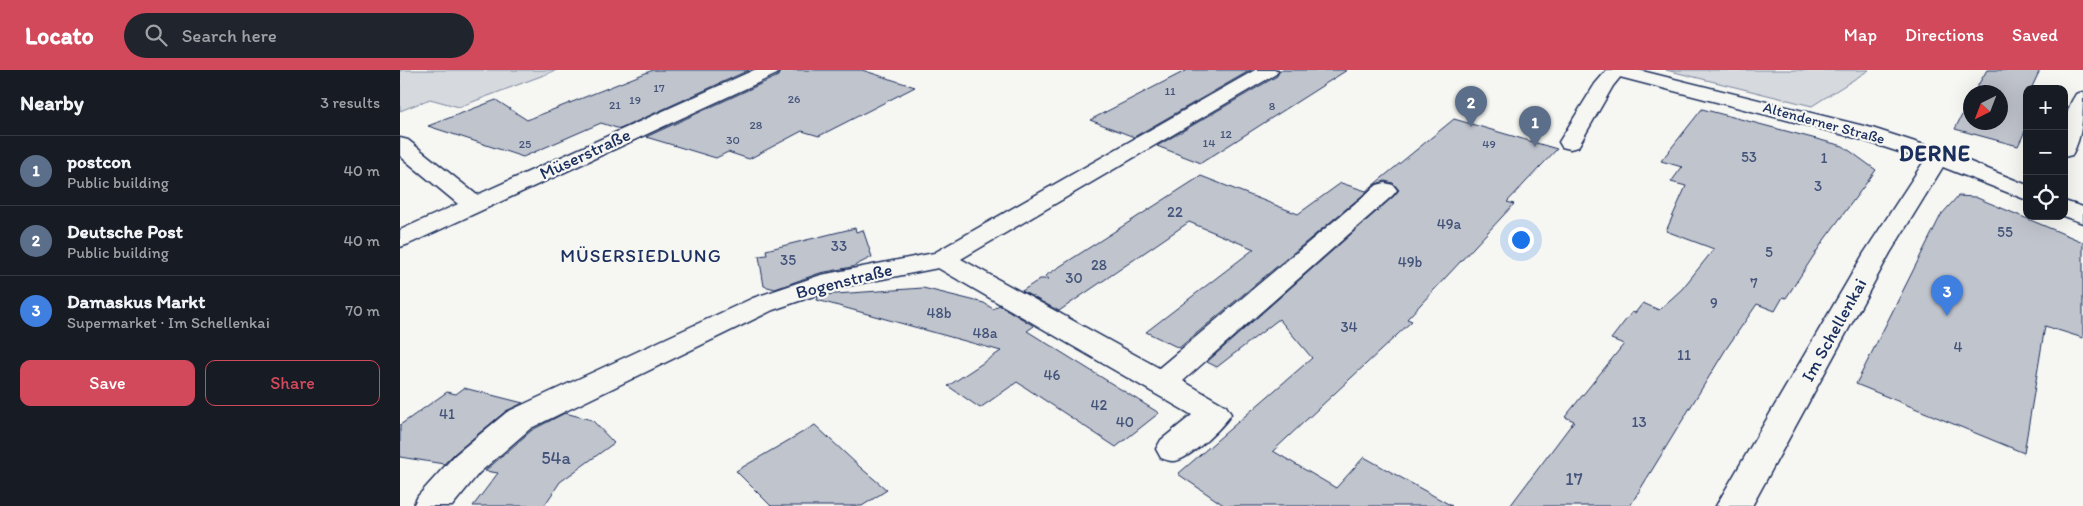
<!DOCTYPE html>
<meta charset="utf-8">
<style>
:root{--surface:#171b24;--page:#20242c;--text:#f1f3f6;--muted:#9ea1a6;--line:#363941;--accent:#d1495b}
body{margin:0;font-family:Itim,sans-serif;background:var(--page);color:var(--text)}
.controls{position:absolute;right:15px;top:15px;display:grid;overflow:hidden;border-radius:10px;box-shadow:0 5px 20px #0002}
.controls button{width:45px;height:45px;display:grid;place-items:center;padding:0;border:0;border-bottom:1px solid var(--line);background:var(--surface);color:var(--text);font:25px sans-serif}
.compass{position:absolute;left:1563px;top:15px;width:45px;height:45px;border-radius:50%;background:var(--surface);box-shadow:0 5px 20px #0002;rotate:222deg}
.you{position:absolute;left:1120px;top:169px;width:18px;height:18px;margin:-12px;border:4px solid #fff;border-radius:50%;background:#1a73e8;box-shadow:0 0 0 8px #1a73e833}
.badge{display:grid;place-items:center;width:32px;height:32px;border-radius:50%;background:var(--accent);color:#fff;font-size:16px;font-weight:700}
.pin{position:absolute;translate:-50% -41px;filter:drop-shadow(0 1px 2px #0008)}
.pin::after{content:'';position:absolute;top:26px;width:18px;height:15px;background:inherit;clip-path:polygon(0 0,100% 0,50% 100%)}
.list{margin:0;padding:0;list-style:none}
h2{display:flex;justify-content:space-between;align-items:center;height:65px;margin:0;padding:0 20px;font-size:21px}
h2 small{font-size:16px;font-weight:400;color:var(--muted)}
.list li{display:grid;grid-template-columns:32px 1fr auto;gap:15px;align-items:center;box-sizing:border-box;height:70px;padding:0 20px;border-top:1px solid var(--line)}
.list b{display:block;font-size:19px;white-space:nowrap}
.list p{margin:0;font-size:16px;white-space:nowrap;color:var(--muted)}
.list em{font-size:16px;font-style:normal;color:var(--muted)}
.actions{display:flex;gap:10px;padding:15px 20px}
.actions a{flex:1;padding:11px 0;border:1px solid var(--accent);border-radius:10px;text-align:center;font-size:18px;color:var(--accent)}
.actions .main{background:var(--accent);color:#fff}
.icon{flex:none;width:28px;height:28px;fill:none;stroke:currentColor;stroke-width:2;stroke-linecap:round;stroke-linejoin:round}
.map{position:relative;flex:none;width:1683px;height:436px;overflow:hidden}
header{display:flex;align-items:center;gap:30px;box-sizing:border-box;height:70px;padding:0 25px;background:var(--accent);color:#fff}
header strong{font-size:24px}
nav{display:flex;gap:28px;margin-inline-start:auto;font-size:18px}
.search{width:350px;height:45px;background:var(--page);display:flex;align-items:center;gap:12px;box-sizing:border-box;padding:0 18px;border-radius:28px;color:var(--muted);font-size:19px}
main{display:flex}
aside{flex:1;background:var(--surface)}
.map>svg:first-child{display:block}
.green{fill:#d6d9dd;stroke:#78849e}
.building{fill:#c0c4cd;stroke:#1b2f5e}
.lines{fill:none;stroke-linecap:round;stroke-linejoin:round}
.minor-casing{stroke:#1b2f5e;stroke-width:3}
.major-casing{stroke:#1b2f5e;stroke-width:3}
.minor{fill:#f6f6f2;fill-rule:evenodd}
.major{fill:#f6f6f2;fill-rule:evenodd}
.labels{text-anchor:middle;stroke-width:4.5;stroke-linejoin:round;paint-order:stroke}
.far-number-label{font-size:12px;fill:#44547a}
.far-street-label{font-size:15px;fill:#1b2f5e;stroke:#f6f6f2}
.number-label{font-size:15px;fill:#44547a}
.street-label{font-size:18px;fill:#1b2f5e;stroke:#f6f6f2}
.near-number-label{font-size:18px;fill:#44547a}
.neighbourhood-label{font-size:19px;letter-spacing:1px;fill:#1b2f5e;stroke:#f6f6f2}
.district-label{font-size:22px;font-weight:bold;letter-spacing:1px;fill:#1b2f5e;stroke:#f6f6f2}
</style>
<header>
<strong>Locato</strong>
<div class="search"><svg class="icon" aria-label="search" viewBox="0 0 24 24"><circle cx="10" cy="10" r="6"/><path d="M15 15l6 6"/></svg>Search here</div>
<nav><a>Map</a><a>Directions</a><a>Saved</a></nav>
</header>
<main>
<aside>
<h2>Nearby<small>3 results</small></h2>
<ul class="list">
<li><span class="badge" style="background:#5c6f8a">1</span><div><b>postcon</b><p>Public building</p></div><em>40 m</em></li>
<li><span class="badge" style="background:#5c6f8a">2</span><div><b>Deutsche Post</b><p>Public building</p></div><em>40 m</em></li>
<li><span class="badge" style="background:#3f7fe0">3</span><div><b>Damaskus Markt</b><p>Supermarket · Im Schellenkai</p></div><em>70 m</em></li>
</ul>
<div class="actions"><a class="main">Save</a><a>Share</a></div>
</aside>
<div class="map">
<svg width="1683" height="436" viewBox="0 0 1683 436">
<rect width="100%" height="100%" fill="#f6f6f2"/>
<filter id="ink" filterUnits="userSpaceOnUse"><feTurbulence type="fractalNoise" baseFrequency=".02" numOctaves="2"/><feDisplacementMap in="SourceGraphic" scale="10" xChannelSelector="R" yChannelSelector="G"/><feConvolveMatrix kernelMatrix="1 2 1 2 8 2 1 2 1" color-interpolation-filters="sRGB"/></filter>
<g filter="url(#ink)">
<path class="green" d="M 0,0 L 157,0 L 59,37 L 30,29 L 0,41 Z
M 1266,0 L 1469,0 L 1412,36 Z"/>
<path class="building" d="M 253,0 L 349,0 L 220,59 L 201,53 L 123,87 L 28,56 L 96,30 L 127,50 Z
M 381,0 L 462,0 L 515,17 L 419,66 L 402,61 L 349,89 L 328,82 L 316,88 L 246,67 L 378,6 Z
M 787,0 L 851,0 L 734,67 L 690,50 Z
M 880,0 L 947,0 L 801,93 L 757,76 L 877,6 Z
M 1587,0 L 1640,0 L 1631,19 L 1627,19 L 1627,57 L 1618,76 L 1555,59 L 1570,29 L 1570,52 L 1600,52 L 1600,22 L 1574,22 Z
M 1302,39 L 1443,76 L 1476,100 L 1424,170 L 1386,228 L 1383,227 L 1375,241 L 1357,234 L 1326,279 L 1230,436 L 1110,436 L 1174,351 L 1165,347 L 1224,274 L 1211,269 L 1232,242 L 1235,243 L 1243,233 L 1259,240 L 1282,219 L 1314,179 L 1266,161 L 1286,116 L 1271,112 L 1282,97 L 1261,91 Z
M 1054,49 L 1157,79 L 1107,132 L 1114,134 L 1007,249 L 1012,251 L 873,381 L 936,418 L 964,387 L 1052,436 L 825,436 L 778,404 L 912,288 L 879,249 L 817,297 L 807,292 L 994,126 L 999,120 L 993,113 L 985,111 L 976,114 L 779,278 L 746,262 L 854,179 L 789,152 L 659,241 L 622,221 L 640,209 L 649,209 L 645,206 L 801,106 L 898,144 L 941,113 L 966,121 Z
M 1558,126 L 1575,127 L 1683,172 L 1683,268 L 1645,256 L 1624,383 L 1456,314 L 1541,145 Z
M 455,158 L 456,162 L 463,160 L 472,187 L 452,197 L 420,203 L 375,219 L 364,216 L 359,186 L 367,185 L 366,180 Z
M 523,218 L 584,233 L 593,239 L 599,235 L 634,256 L 627,261 L 759,343 L 716,377 L 617,312 L 580,338 L 548,316 L 601,281 L 417,230 L 418,227 L 421,225 Z
M 64,318 L 123,333 L 106,341 L 54,384 L 44,394 L 0,387 L 0,355 L 47,322 L 56,324 Z
M 165,343 L 192,350 L 214,373 L 160,412 L 144,436 L 73,436 L 98,403 L 85,401 L 132,360 Z
M 415,355 L 461,398 L 487,420 L 462,436 L 371,436 L 336,401 Z"/>
<g class="lines">
<defs>
<path id="minor" d="M 354,0 L 379,0 L 377,4 L 9,174 L 0,177 L 0,160 L 58,134 L 0,86 L 0,68 L 8,70 L 77,125 Z
M 855,0 L 878,0 L 876,4 L 561,189 L 759,298 L 977,115 L 985,113 L 993,115 L 997,120 L 993,125 L 783,311 L 826,336 L 831,344 C 824,356 787,392 773,391 C 769,391 764,389 761,388 L 756,379 L 761,370 L 792,345 L 538,198 L 437,218 L 373,240 L 131,358 L 79,403 L 52,436 L 13,436 L 18,426 L 55,385 L 107,342 L 353,228 L 421,205 L 534,183 Z
M 1207,0 L 1226,0 L 1213,16 L 1178,77 L 1170,79 L 1162,77 L 1159,72 L 1195,14 Z
M 1683,22 C 1683,44 1683,66 1672,85 L 1664,87 C 1664,64 1663,43 1676,24 Z
M 1538,80 L 1546,82 L 1549,87 L 1490,183 L 1352,436 L 1316,436 L 1464,183 L 1530,82 Z"/>
<path id="major" d="M 1206,0 L 1238,0 L 1472,58 L 1546,82 L 1627,115 L 1627,130 L 1530,92 L 1456,68 L 1208,4 Z
M 1664,131 L 1683,137 L 1683,153 L 1663,146 L 1664,146 Z"/>
</defs>
<use href="#minor" class="minor-casing"/>
<use href="#major" class="major-casing"/>
<use href="#minor" class="minor"/>
<use href="#major" class="major"/>
</g>
</g>
<g class="labels">
<g class="far-number-label">
<text x="259" y="22">17</text>
<text x="770" y="25">11</text>
<text x="394" y="33">26</text>
<text x="235" y="34">19</text>
<text x="215" y="39">21</text>
<text x="872" y="40">8</text>
<text x="356" y="59">28</text>
<text x="826" y="68">12</text>
<text x="333" y="74">30</text>
<text x="809" y="77">14</text>
<text x="125" y="78">25</text>
<text x="1089" y="78">49</text>
</g>
<g class="far-street-label">
<text transform="translate(1424 53) rotate(15)" y="5">Altenderner Straße</text>
</g>
<g class="number-label">
<text x="1349" y="92">53</text>
<text x="1424" y="93">1</text>
<text x="1418" y="121">3</text>
<text x="775" y="147">22</text>
<text x="1049" y="159">49a</text>
<text x="1605" y="167">55</text>
<text x="439" y="181">33</text>
<text x="1369" y="187">5</text>
<text x="388" y="195">35</text>
<text x="1010" y="197">49b</text>
<text x="699" y="200">28</text>
<text x="674" y="213">30</text>
<text x="1354" y="218">7</text>
<text x="1314" y="238">9</text>
<text x="539" y="248">48b</text>
<text x="949" y="262">34</text>
<text x="585" y="268">48a</text>
<text x="1558" y="282">4</text>
<text x="1284" y="290">11</text>
<text x="652" y="310">46</text>
<text x="699" y="340">42</text>
<text x="47" y="349">41</text>
<text x="725" y="357">40</text>
<text x="1239" y="357">13</text>
</g>
<g class="street-label">
<text transform="translate(185 84) rotate(-25)" y="6">Müserstraße</text>
<text transform="translate(444 211) rotate(-14)" y="6">Bogenstraße</text>
<text transform="translate(1434 260) rotate(-61)" y="6">Im Schellenkai</text>
</g>
<g class="near-number-label">
<text x="156" y="394">54a</text>
<text x="1174" y="415">17</text>
</g>
<g class="neighbourhood-label">
<text x="241" y="192">MÜSERSIEDLUNG</text>
</g>
<g class="district-label">
<text x="1535" y="91">DERNE</text>
</g>
</g>
</svg>
<div class="controls">
<button>+</button>
<button>−</button>
<button><svg class="icon" aria-label="locate" viewBox="0 0 24 24"><circle cx="12" cy="12" r="6"/><path d="M12 2v4M12 18v4M2 12h4M18 12h4"/></svg></button>
</div>
<svg class="compass" viewBox="-18 -18 36 36"><path d="M0-13l5 13h-10z" fill="#e53935"/><path d="M0 13l5-13h-10z" fill="#9ea1a6"/></svg>
<div class="you"></div>
<div class="pin badge" style="left:1135px;top:77px;background:#5c6f8a">1</div>
<div class="pin badge" style="left:1071px;top:57px;background:#5c6f8a">2</div>
<div class="pin badge" style="left:1547px;top:246px;background:#3f7fe0">3</div>
</div>
</main>
